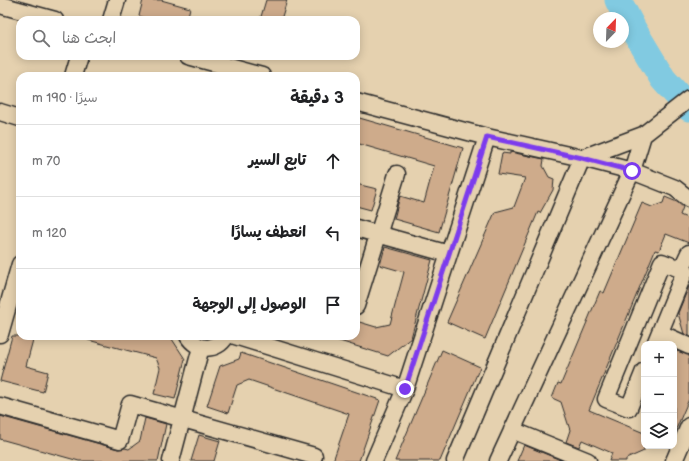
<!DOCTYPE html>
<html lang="ar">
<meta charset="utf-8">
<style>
:root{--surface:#fff;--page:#f2f2f2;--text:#202124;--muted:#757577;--line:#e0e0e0}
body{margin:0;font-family:"Balsamiq Sans","Playpen Sans Arabic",sans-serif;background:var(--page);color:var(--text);direction:rtl}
.controls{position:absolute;right:12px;bottom:12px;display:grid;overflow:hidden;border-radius:8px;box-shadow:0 2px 10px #0003}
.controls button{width:36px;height:36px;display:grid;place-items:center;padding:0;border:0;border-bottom:1px solid var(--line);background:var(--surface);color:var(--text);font:20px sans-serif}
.compass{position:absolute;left:593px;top:12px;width:36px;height:36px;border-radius:50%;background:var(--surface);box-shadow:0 2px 10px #0003;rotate:23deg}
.stop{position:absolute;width:12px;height:12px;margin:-9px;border:3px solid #7c3aed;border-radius:50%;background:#fff}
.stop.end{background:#7c3aed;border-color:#fff;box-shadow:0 1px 4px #0008}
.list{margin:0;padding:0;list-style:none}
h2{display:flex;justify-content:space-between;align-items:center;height:52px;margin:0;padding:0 16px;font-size:17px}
h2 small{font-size:13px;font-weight:400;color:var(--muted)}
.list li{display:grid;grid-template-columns:26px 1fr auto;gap:12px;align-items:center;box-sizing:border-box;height:72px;padding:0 16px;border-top:1px solid var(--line)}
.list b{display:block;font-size:15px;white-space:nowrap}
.list em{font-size:13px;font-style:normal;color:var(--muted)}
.icon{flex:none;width:22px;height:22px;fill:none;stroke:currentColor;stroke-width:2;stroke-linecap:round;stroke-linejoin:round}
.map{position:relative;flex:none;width:689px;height:461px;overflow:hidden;direction:ltr}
.search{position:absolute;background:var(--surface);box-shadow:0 2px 10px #0003;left:16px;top:16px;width:344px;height:44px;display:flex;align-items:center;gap:10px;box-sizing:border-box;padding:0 14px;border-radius:12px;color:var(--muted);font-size:15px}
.panel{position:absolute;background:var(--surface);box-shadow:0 2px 10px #0003;left:16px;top:72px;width:344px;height:268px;border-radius:12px;direction:rtl}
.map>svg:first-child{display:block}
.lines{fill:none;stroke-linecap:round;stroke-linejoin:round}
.river{stroke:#81cae1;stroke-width:27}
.building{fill:#ceab8b;stroke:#2b2b2b}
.street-casing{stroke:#2b2b2b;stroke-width:19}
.street{stroke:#e5d1af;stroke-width:16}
.route{stroke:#7c3aed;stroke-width:5}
</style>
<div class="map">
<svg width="689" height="461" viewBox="0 0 689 461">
<rect width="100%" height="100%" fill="#e5d1af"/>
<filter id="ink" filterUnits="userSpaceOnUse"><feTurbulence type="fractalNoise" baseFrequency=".025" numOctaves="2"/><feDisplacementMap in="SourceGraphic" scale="8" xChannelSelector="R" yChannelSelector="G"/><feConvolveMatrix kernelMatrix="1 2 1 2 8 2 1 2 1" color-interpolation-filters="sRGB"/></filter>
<g filter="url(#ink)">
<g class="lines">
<path class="river" d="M 618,0 L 633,29 L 663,79 L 689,108"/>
</g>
<path class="building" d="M 143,0 L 161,0 L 190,8 L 187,20 L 152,20 L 139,16 Z
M 266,0 L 287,0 L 281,20 L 260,20 Z
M 356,117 L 463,148 L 439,232 L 394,219 L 400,196 L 424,203 L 434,166 L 356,143 Z
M 510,152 L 544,159 L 543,166 L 549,177 L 554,179 L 553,190 L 540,213 L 538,212 L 485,339 L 447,322 L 495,212 L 514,207 L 525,178 L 498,174 L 502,153 L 510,154 Z
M 356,184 L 377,189 L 371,210 L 356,206 Z
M 665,197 L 677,202 L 683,207 L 680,215 L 689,219 L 689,243 L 666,234 L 659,251 L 655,250 L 589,410 L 644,433 L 644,451 L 626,459 L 626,461 L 609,461 L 612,453 L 582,440 L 579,447 L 566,442 L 570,430 L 561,402 L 552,398 L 558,383 L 561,384 L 600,291 L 604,293 L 642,203 L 652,207 L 663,203 Z
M 385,247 L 432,260 L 411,338 L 388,356 L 333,339 L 334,336 L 356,336 L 356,321 L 376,327 L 390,324 L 404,272 L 380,265 Z
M 689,286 L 689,336 L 684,334 L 678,313 Z
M 12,336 L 34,336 L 26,366 L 48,372 L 43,392 L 0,381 Z
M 89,336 L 170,336 L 185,359 L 175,399 L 154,394 L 160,368 L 156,358 L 88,340 Z
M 442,350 L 480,367 L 440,461 L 395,461 Z
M 674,350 L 689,355 L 689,399 L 674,434 Z
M 241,353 L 380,400 L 359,461 L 333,461 L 349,414 L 249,380 L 237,385 L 228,413 L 207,406 L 220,366 L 239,359 Z
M 0,416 L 118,449 L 125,448 L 129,449 L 140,441 L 145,418 L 166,424 L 158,461 L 79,461 L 0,439 Z
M 199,435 L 220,441 L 214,461 L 191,461 Z
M 524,445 L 563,461 L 517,461 Z"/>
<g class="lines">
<defs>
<path id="street" d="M 0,5 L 55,20
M 111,20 L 117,0
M 188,56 L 262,76
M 73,76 L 79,56
M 356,102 L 487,137 L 582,158 L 632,171 L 675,188 L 689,199
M 0,112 L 20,118
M 356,228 L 449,254
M 681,270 L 689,253
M 356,306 L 397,174
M 660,333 L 689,346
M 0,334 L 20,264
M 188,336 C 197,351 217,352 226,336
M 235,336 L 405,389
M 644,371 L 629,408 L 606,399 L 662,262 L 685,271 L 655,344
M 0,406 L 120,440 L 130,404 L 314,456
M 512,430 L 588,461
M 171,461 L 201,347
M 374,461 L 405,389 L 487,137
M 455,461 L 582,158 L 643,135 L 689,99
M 498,461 L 632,171 L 643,135
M 674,461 L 689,426"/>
</defs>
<use href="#street" class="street-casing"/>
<use href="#street" class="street"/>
</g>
</g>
<g class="lines" filter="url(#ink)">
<path class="route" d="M 405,389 L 487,137 L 582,158 L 632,171"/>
</g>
</svg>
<div class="controls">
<button>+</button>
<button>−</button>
<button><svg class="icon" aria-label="layers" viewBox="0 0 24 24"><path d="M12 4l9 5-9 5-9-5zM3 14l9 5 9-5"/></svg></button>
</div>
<svg class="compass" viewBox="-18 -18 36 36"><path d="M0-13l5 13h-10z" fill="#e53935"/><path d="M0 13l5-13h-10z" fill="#757577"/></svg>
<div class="stop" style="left:632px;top:171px"></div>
<div class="stop end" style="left:405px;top:389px"></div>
<div class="search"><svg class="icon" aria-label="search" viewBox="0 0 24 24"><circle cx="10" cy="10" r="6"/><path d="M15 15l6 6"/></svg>ابحث هنا</div>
<section class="panel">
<h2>3 دقيقة<small>سيرًا · 190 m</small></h2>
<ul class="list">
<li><svg class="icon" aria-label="ahead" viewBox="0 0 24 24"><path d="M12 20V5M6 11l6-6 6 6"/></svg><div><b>تابع السير</b></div><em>70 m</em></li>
<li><svg class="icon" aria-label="left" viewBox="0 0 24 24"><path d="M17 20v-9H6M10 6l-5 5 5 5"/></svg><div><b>انعطف يسارًا</b></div><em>120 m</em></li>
<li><svg class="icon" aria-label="arrive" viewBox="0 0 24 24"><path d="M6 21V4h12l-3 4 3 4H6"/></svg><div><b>الوصول إلى الوجهة</b></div></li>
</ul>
</section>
</div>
